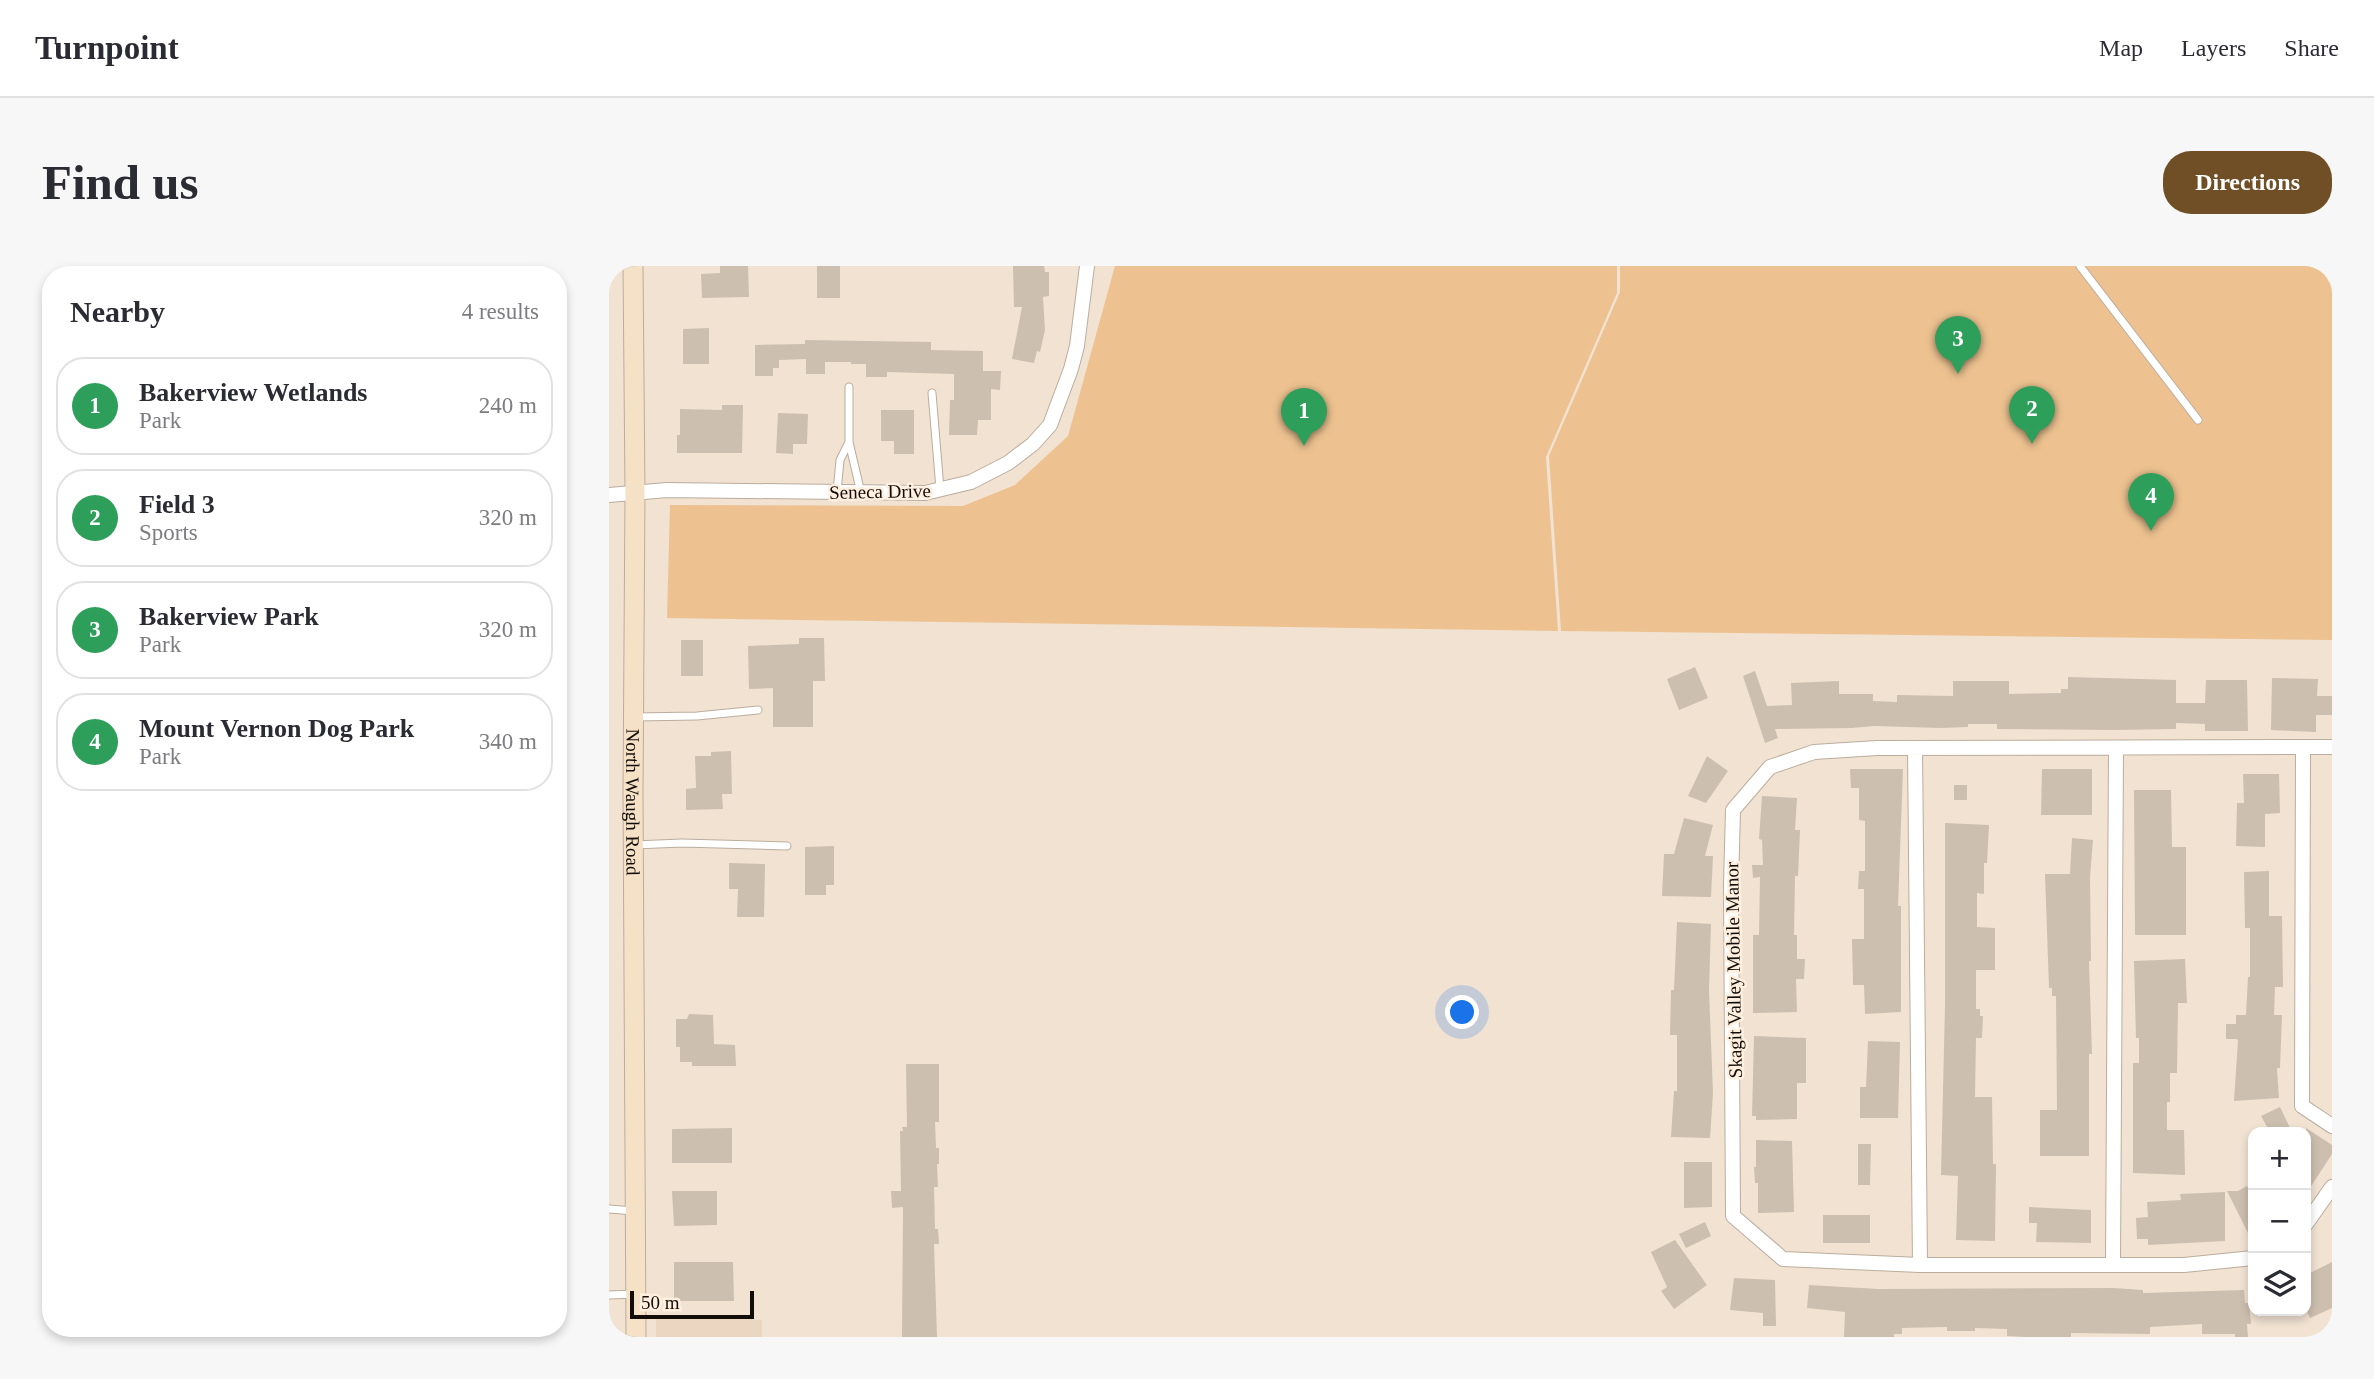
<!DOCTYPE html>
<meta charset="utf-8">
<style>
:root{--surface:#fff;--page:#f7f7f7;--text:#2b2b33;--muted:#7c7c81;--line:#e1e1e2;--accent:#704f26}
body{margin:0;font-family:"Times New Roman",serif;background:var(--page);color:var(--text)}
.controls{position:absolute;right:21px;bottom:21px;display:grid;overflow:hidden;border-radius:14px;box-shadow:0 4px 10px #0003}
.controls button{width:63px;height:63px;display:grid;place-items:center;padding:0;border:0;border-bottom:2px solid var(--line);background:var(--surface);color:var(--text);font:35px sans-serif}
.scale{position:absolute;left:21px;bottom:18px;width:124px;box-sizing:border-box;padding-left:7px;border:4px solid #120d08;border-top:0;font-size:19px;line-height:24px;white-space:nowrap;color:#120d08;-webkit-text-stroke:5px #feefdf;paint-order:stroke}
.you{position:absolute;left:854px;top:747px;width:24px;height:24px;margin:-18px;border:5px solid #fff;border-radius:50%;background:#1a73e8;box-shadow:0 0 0 10px #1a73e833}
.badge{display:grid;place-items:center;width:46px;height:46px;border-radius:50%;background:var(--accent);color:#fff;font-size:23px;font-weight:700}
.pin{position:absolute;translate:-50% -58px;filter:drop-shadow(0 2px 4px #0008)}
.pin::after{content:'';position:absolute;top:37px;width:24px;height:21px;background:inherit;clip-path:polygon(0 0,100% 0,50% 100%)}
.list{margin:0;padding:0;list-style:none}
h2{display:flex;justify-content:space-between;align-items:center;height:91px;margin:0;padding:0 28px;font-size:30px}
h2 small{font-size:23px;font-weight:400;color:var(--muted)}
.list li{display:grid;grid-template-columns:46px 1fr auto;gap:21px;align-items:center;box-sizing:border-box;height:98px;margin:0 14px 14px;padding:0 14px;border:2px solid var(--line);border-radius:28px}
.list b{display:block;font-size:26px;white-space:nowrap}
.list p{margin:0;font-size:23px;white-space:nowrap;color:var(--muted)}
.list em{font-size:23px;font-style:normal;color:var(--muted)}
.icon{flex:none;width:38px;height:38px;fill:none;stroke:currentColor;stroke-width:2;stroke-linecap:round;stroke-linejoin:round}
.map{position:relative;flex:none;width:1723px;height:1071px;overflow:hidden;border-radius:28px}
header{display:flex;align-items:center;gap:42px;box-sizing:border-box;height:98px;padding:0 35px;background:var(--surface);border-bottom:2px solid var(--line)}
header strong{font-size:33px}
nav{display:flex;gap:38px;margin-inline-start:auto;font-size:24px}
.intro{display:flex;align-items:center;justify-content:space-between;box-sizing:border-box;height:168px;padding:0 42px}
h1{margin:0;font-size:49px}
.button{padding:18px 32px;border-radius:28px;background:var(--accent);color:#fff;font-size:24px;font-weight:700}
main{display:flex;gap:42px;padding:0 42px}
aside{flex:1;background:var(--surface);border-radius:28px;box-shadow:0 4px 10px #0003}
.map>svg:first-child{display:block}
.built{fill:#ebd7c1}
.green{fill:#edc290}
.building{fill:#cdbfaf}
.lines{fill:none;stroke-linecap:round;stroke-linejoin:round}
.lane-casing{stroke:#bbad9e;stroke-width:9}
.street-casing{stroke:#bbad9e;stroke-width:16}
.secondary-casing{stroke:#bbad9e;stroke-width:21}
.lane{stroke:#fff;stroke-width:7}
.street{stroke:#fff;stroke-width:14}
.secondary{stroke:#f5e1c6;stroke-width:19}
.labels{text-anchor:middle;stroke-width:5;stroke-linejoin:round;paint-order:stroke}
.street-label{font-size:19px;fill:#120d08;stroke:#feefdf}
</style>
<header>
<strong>Turnpoint</strong>
<nav><a>Map</a><a>Layers</a><a>Share</a></nav>
</header>
<div class="intro"><h1>Find us</h1><a class="button">Directions</a></div>
<main>
<aside>
<h2>Nearby<small>4 results</small></h2>
<ul class="list">
<li><span class="badge" style="background:#2e9e5b">1</span><div><b>Bakerview Wetlands</b><p>Park</p></div><em>240 m</em></li>
<li><span class="badge" style="background:#2e9e5b">2</span><div><b>Field 3</b><p>Sports</p></div><em>320 m</em></li>
<li><span class="badge" style="background:#2e9e5b">3</span><div><b>Bakerview Park</b><p>Park</p></div><em>320 m</em></li>
<li><span class="badge" style="background:#2e9e5b">4</span><div><b>Mount Vernon Dog Park</b><p>Park</p></div><em>340 m</em></li>
</ul>
</aside>
<div class="map">
<svg width="1723" height="1071" viewBox="0 0 1723 1071">
<rect width="100%" height="100%" fill="#f1e2d2"/>
<path class="built" d="M 47,1049 L 153,1054 L 153,1071 L 47,1071 Z"/>
<path class="green" d="M 506,0 L 1008,0 L 1008,27 L 937,191 L 949,365 L 58,352 L 61,239 L 354,240 L 406,219 L 459,170 Z
M 1011,0 L 1723,0 L 1723,374 L 952,365 L 940,190 L 1011,26 Z"/>
<path class="building" d="M 111,0 L 139,0 L 140,31 L 93,32 L 92,8 L 111,7 Z
M 208,0 L 231,0 L 231,32 L 208,32 Z
M 404,0 L 435,0 L 436,6 L 440,6 L 440,30 L 434,31 L 436,64 L 431,86 L 428,85 L 425,97 L 403,93 L 413,41 L 405,41 Z
M 100,62 L 100,98 L 74,98 L 74,63 Z
M 196,74 L 322,76 L 322,84 L 374,85 L 374,105 L 392,105 L 391,124 L 382,123 L 382,154 L 369,154 L 368,169 L 340,169 L 341,134 L 345,134 L 345,108 L 278,106 L 278,111 L 257,111 L 257,98 L 242,98 L 242,96 L 216,96 L 216,108 L 197,108 L 197,93 L 170,94 L 170,102 L 164,102 L 164,110 L 146,110 L 146,79 L 196,78 Z
M 113,139 L 134,139 L 133,187 L 68,187 L 68,169 L 71,169 L 71,143 L 113,144 Z
M 272,144 L 305,144 L 305,188 L 285,188 L 285,175 L 272,175 Z
M 169,147 L 199,148 L 198,178 L 184,178 L 184,188 L 167,187 Z
M 190,372 L 215,372 L 216,415 L 204,415 L 204,461 L 164,461 L 164,422 L 140,423 L 139,380 L 190,378 Z
M 72,374 L 94,374 L 94,410 L 72,410 Z
M 1086,401 L 1099,432 L 1070,444 L 1058,413 Z
M 1146,405 L 1158,440 L 1183,439 L 1182,417 L 1230,415 L 1230,428 L 1264,428 L 1264,435 L 1288,436 L 1288,429 L 1344,430 L 1344,415 L 1400,415 L 1400,428 L 1452,427 L 1452,423 L 1459,423 L 1459,411 L 1567,414 L 1567,437 L 1596,437 L 1597,414 L 1638,414 L 1639,465 L 1596,465 L 1596,458 L 1567,457 L 1567,463 L 1504,464 L 1388,463 L 1388,458 L 1359,458 L 1359,461 L 1332,462 L 1265,460 L 1243,462 L 1166,463 L 1169,472 L 1156,477 L 1134,410 Z
M 1663,412 L 1709,413 L 1708,430 L 1723,430 L 1723,449 L 1707,449 L 1707,466 L 1662,464 Z
M 122,485 L 123,528 L 113,528 L 114,543 L 77,544 L 77,523 L 87,522 L 86,490 L 102,490 L 102,486 Z
M 1098,490 L 1119,505 L 1097,537 L 1079,530 Z
M 1241,503 L 1294,503 L 1289,640 L 1292,640 L 1292,746 L 1256,748 L 1255,719 L 1244,719 L 1243,673 L 1255,673 L 1255,623 L 1249,623 L 1250,605 L 1256,605 L 1256,555 L 1250,554 L 1250,522 L 1242,522 Z
M 1433,503 L 1483,503 L 1483,549 L 1432,549 Z
M 1634,508 L 1670,508 L 1671,547 L 1656,548 L 1656,581 L 1627,580 L 1628,537 L 1635,537 Z
M 1345,519 L 1358,519 L 1358,534 L 1345,534 Z
M 1525,524 L 1562,524 L 1563,581 L 1577,581 L 1577,669 L 1526,669 Z
M 1153,530 L 1188,532 L 1186,564 L 1191,564 L 1189,610 L 1186,610 L 1185,669 L 1188,669 L 1188,693 L 1196,693 L 1195,713 L 1187,713 L 1188,746 L 1144,747 L 1144,669 L 1150,669 L 1151,611 L 1144,612 L 1143,599 L 1154,599 L 1153,574 L 1150,573 Z
M 1075,552 L 1104,559 L 1096,590 L 1104,590 L 1102,631 L 1053,630 L 1055,588 L 1065,588 Z
M 1336,557 L 1380,559 L 1378,597 L 1375,597 L 1375,628 L 1368,627 L 1368,661 L 1386,662 L 1386,704 L 1367,704 L 1367,743 L 1371,743 L 1371,750 L 1374,750 L 1373,772 L 1367,772 L 1366,831 L 1383,831 L 1384,898 L 1387,898 L 1386,975 L 1347,974 L 1349,910 L 1332,909 L 1336,739 Z
M 1463,572 L 1484,574 L 1481,611 L 1482,695 L 1480,695 L 1483,788 L 1480,788 L 1480,890 L 1431,890 L 1431,844 L 1448,844 L 1447,730 L 1443,730 L 1443,722 L 1440,722 L 1436,608 L 1461,608 Z
M 225,580 L 225,619 L 217,619 L 217,629 L 196,629 L 196,581 Z
M 120,597 L 156,598 L 155,651 L 128,651 L 129,623 L 120,623 Z
M 1660,605 L 1660,650 L 1673,650 L 1674,721 L 1666,721 L 1665,749 L 1673,749 L 1671,802 L 1668,802 L 1670,832 L 1625,835 L 1629,775 L 1628,773 L 1617,773 L 1617,758 L 1627,758 L 1627,749 L 1637,749 L 1639,711 L 1641,711 L 1641,662 L 1636,662 L 1635,606 Z
M 1068,656 L 1102,658 L 1100,724 L 1104,827 L 1101,872 L 1062,871 L 1065,825 L 1068,825 L 1068,769 L 1061,769 L 1062,724 L 1065,724 Z
M 1576,693 L 1578,737 L 1569,737 L 1568,807 L 1561,807 L 1561,836 L 1558,836 L 1558,864 L 1575,864 L 1576,909 L 1524,907 L 1524,797 L 1530,797 L 1530,772 L 1527,772 L 1525,695 Z
M 80,748 L 104,749 L 105,778 L 126,779 L 127,800 L 83,800 L 83,796 L 71,796 L 71,781 L 67,781 L 67,753 L 78,753 Z
M 1145,770 L 1197,772 L 1197,817 L 1188,817 L 1188,853 L 1147,854 L 1147,850 L 1143,850 Z
M 1259,775 L 1291,776 L 1289,852 L 1251,852 L 1251,821 L 1257,821 Z
M 297,798 L 330,798 L 330,856 L 326,856 L 327,882 L 330,882 L 330,898 L 328,898 L 329,921 L 325,921 L 326,963 L 329,963 L 330,978 L 325,978 L 328,1071 L 293,1071 L 294,941 L 283,942 L 282,925 L 292,925 L 291,865 L 294,865 L 293,861 L 298,861 Z
M 1671,841 L 1683,866 L 1661,866 L 1652,850 Z
M 123,862 L 123,897 L 63,897 L 63,863 Z
M 1697,862 L 1723,879 L 1723,888 L 1697,928 Z
M 1147,874 L 1183,875 L 1185,946 L 1149,947 L 1149,917 L 1146,917 L 1145,901 L 1147,901 Z
M 1249,878 L 1262,878 L 1261,919 L 1249,919 Z
M 1075,896 L 1103,896 L 1103,941 L 1075,942 Z
M 1638,920 L 1644,932 L 1644,977 L 1618,925 L 1629,925 Z
M 63,925 L 108,925 L 108,959 L 65,960 Z
M 1616,926 L 1616,975 L 1539,979 L 1539,973 L 1528,973 L 1527,952 L 1539,951 L 1538,936 L 1572,934 L 1571,928 Z
M 1420,941 L 1482,944 L 1482,977 L 1427,976 L 1428,957 L 1420,957 Z
M 1214,949 L 1261,949 L 1261,977 L 1214,977 Z
M 1096,956 L 1102,970 L 1077,982 L 1070,968 Z
M 1066,974 L 1098,1019 L 1065,1043 L 1052,1025 L 1058,1021 L 1042,986 Z
M 65,996 L 124,996 L 125,1035 L 65,1035 Z
M 1723,996 L 1723,1042 L 1701,1052 L 1697,1043 L 1697,1009 Z
M 1125,1012 L 1166,1014 L 1167,1060 L 1154,1060 L 1154,1047 L 1121,1044 Z
M 1200,1019 L 1269,1023 L 1505,1022 L 1534,1024 L 1534,1027 L 1635,1024 L 1636,1037 L 1640,1037 L 1642,1058 L 1638,1058 L 1639,1071 L 1626,1071 L 1626,1068 L 1593,1068 L 1593,1058 L 1541,1061 L 1541,1068 L 1462,1067 L 1462,1071 L 1416,1071 L 1398,1070 L 1398,1063 L 1366,1062 L 1366,1065 L 1338,1065 L 1338,1061 L 1293,1062 L 1293,1068 L 1285,1068 L 1285,1071 L 1235,1071 L 1236,1046 L 1198,1042 Z"/>
<g class="lines">
<defs>
<path id="lane" d="M 1471,0 L 1589,154
M 240,121 L 240,176 L 252,227
M 323,127 L 331,223
M 228,226 L 231,194 L 240,176
M 26,451 L 88,450 L 149,444
M 25,579 L 73,577 L 178,580
M 0,943 L 25,945
M 0,1029 L 26,1028"/>
<path id="street" d="M 0,229 L 58,224 L 316,227 L 362,216 L 399,197 L 424,178 L 441,159 L 462,103 L 468,80 L 478,0
M 1694,481 L 1693,840 L 1723,860
M 1306,482 L 1311,999
M 1697,958 L 1723,921
M 1644,992 L 1575,999 L 1311,999 L 1174,993 L 1124,950 L 1122,619 L 1124,544 L 1161,501 L 1205,486 L 1268,482 L 1723,481
M 1504,999 L 1507,482"/>
<g id="secondary">
<path id="s1" d="M 24,0 L 26,226 L 24,527 L 27,1071"/>
</g>
</defs>
<use href="#lane" class="lane-casing"/>
<use href="#street" class="street-casing"/>
<use href="#secondary" class="secondary-casing"/>
<use href="#lane" class="lane"/>
<use href="#street" class="street"/>
<use href="#secondary" class="secondary"/>
</g>
<g class="labels">
<g class="street-label">
<text transform="translate(271 225) rotate(-1)" y="7">Seneca Drive</text>
<text dy="7" stroke="none"><textPath href="#s1" startOffset="536">North Waugh Road</textPath></text>
<text transform="translate(1124 704) rotate(-91)" y="7">Skagit Valley Mobile Manor</text>
</g>
</g>
</svg>
<div class="controls">
<button>+</button>
<button>−</button>
<button><svg class="icon" aria-label="layers" viewBox="0 0 24 24"><path d="M12 4l9 5-9 5-9-5zM3 14l9 5 9-5"/></svg></button>
</div>
<div class="scale">50 m</div>
<div class="you"></div>
<div class="pin badge" style="left:695px;top:180px;background:#2e9e5b">1</div>
<div class="pin badge" style="left:1423px;top:178px;background:#2e9e5b">2</div>
<div class="pin badge" style="left:1349px;top:108px;background:#2e9e5b">3</div>
<div class="pin badge" style="left:1542px;top:265px;background:#2e9e5b">4</div>
</div>
</main>
